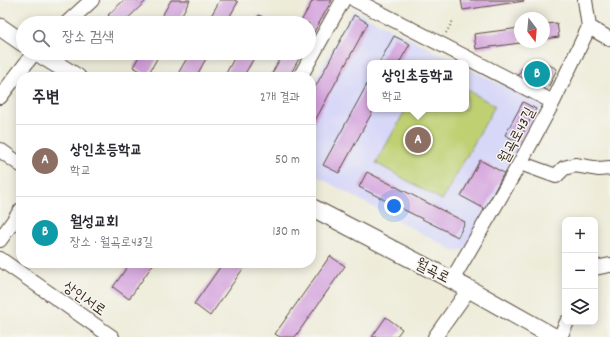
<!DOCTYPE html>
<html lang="ko">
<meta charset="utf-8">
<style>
:root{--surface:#fff;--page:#f2f2f3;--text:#2b2b33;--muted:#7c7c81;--line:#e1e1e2;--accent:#db2777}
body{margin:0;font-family:Dekko,"Poor Story",sans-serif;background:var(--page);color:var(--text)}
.controls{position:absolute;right:12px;bottom:12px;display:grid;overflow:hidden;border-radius:8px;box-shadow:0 2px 10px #0003}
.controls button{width:36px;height:36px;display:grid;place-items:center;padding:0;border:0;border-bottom:1px solid var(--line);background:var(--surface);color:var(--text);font:20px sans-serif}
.compass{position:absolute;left:514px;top:12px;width:36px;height:36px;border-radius:50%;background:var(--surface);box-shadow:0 2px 10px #0003;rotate:164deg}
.you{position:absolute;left:394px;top:206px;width:14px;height:14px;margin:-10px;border:3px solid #fff;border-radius:50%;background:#1a73e8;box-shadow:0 0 0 6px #1a73e833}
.badge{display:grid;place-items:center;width:26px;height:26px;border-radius:50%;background:var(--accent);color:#fff;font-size:13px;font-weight:700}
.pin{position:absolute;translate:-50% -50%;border:2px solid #fff;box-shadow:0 1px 4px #0006}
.popup{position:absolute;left:367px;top:60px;width:102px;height:52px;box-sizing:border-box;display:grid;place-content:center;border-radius:8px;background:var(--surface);filter:drop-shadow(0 1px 3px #0005);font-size:13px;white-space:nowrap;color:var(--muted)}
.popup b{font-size:15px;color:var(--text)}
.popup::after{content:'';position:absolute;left:50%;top:100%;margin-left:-8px;border:8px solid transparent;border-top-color:var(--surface)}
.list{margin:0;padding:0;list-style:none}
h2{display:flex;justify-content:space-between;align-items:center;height:52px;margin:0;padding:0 16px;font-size:17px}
h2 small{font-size:13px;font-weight:400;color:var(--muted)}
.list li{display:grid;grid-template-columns:26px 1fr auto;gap:12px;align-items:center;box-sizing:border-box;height:72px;padding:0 16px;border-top:1px solid var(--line)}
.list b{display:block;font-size:15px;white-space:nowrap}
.list p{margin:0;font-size:13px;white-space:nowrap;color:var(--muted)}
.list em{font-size:13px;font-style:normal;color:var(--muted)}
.icon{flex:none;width:22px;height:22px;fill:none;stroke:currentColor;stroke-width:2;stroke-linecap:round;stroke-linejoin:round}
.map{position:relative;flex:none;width:610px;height:337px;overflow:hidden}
.search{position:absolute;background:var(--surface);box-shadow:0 2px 10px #0003;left:16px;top:16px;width:300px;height:44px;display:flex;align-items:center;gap:10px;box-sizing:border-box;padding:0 14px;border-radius:22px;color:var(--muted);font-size:15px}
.panel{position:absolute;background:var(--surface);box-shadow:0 2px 10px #0003;left:16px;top:72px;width:300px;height:196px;border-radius:16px}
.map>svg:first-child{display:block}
.built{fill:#d7d7f8}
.green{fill:#bfd073;stroke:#7d7d48}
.building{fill:#d3a0dc}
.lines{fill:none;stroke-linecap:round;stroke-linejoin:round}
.minor-casing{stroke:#56473a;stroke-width:16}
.major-casing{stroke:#56473a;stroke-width:19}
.path{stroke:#56473a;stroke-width:2;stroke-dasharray:1 3;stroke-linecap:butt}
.minor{stroke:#fff;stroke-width:14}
.major{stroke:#fff;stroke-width:17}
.labels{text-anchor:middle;stroke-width:3;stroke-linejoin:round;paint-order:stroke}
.street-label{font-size:15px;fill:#3b2a1e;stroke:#f6f6f2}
</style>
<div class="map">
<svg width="610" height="337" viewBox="0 0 610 337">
<rect width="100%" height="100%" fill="#f6f6f2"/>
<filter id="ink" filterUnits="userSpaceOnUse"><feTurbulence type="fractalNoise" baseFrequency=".025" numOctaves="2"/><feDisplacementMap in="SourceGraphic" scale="8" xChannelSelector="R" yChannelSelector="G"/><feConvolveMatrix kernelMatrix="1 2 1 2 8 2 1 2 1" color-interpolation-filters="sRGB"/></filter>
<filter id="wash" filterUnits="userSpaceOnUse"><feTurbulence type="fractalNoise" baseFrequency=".012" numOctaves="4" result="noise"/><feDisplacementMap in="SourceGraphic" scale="16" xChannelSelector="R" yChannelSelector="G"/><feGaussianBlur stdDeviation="0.9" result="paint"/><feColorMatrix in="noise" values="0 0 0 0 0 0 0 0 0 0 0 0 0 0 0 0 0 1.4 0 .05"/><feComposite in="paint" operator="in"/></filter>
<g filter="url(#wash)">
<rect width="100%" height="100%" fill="#eeecd9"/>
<path class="built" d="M 353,10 L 458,63 L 370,63 L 370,109 L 466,109 L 466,67 L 544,107 L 467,248 L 456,252 L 311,173 L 311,87 Z"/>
<path class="green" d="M 466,89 L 495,106 L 442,200 L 376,163 L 406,109 L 466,109 Z"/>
<g id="blocks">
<path class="building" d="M 124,0 L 147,0 L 123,23 L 116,23 L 108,15 Z
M 171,0 L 190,0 L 177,23 L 158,23 Z
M 220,0 L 235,0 L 238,2 L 226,23 L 207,23 Z
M 313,0 L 332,0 L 309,41 L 309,23 L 300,23 Z
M 461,0 L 524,0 L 524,1 L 463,10 Z
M 259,15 L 273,23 L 254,23 Z
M 354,15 L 368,23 L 311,128 L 311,95 Z
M 557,23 L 559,37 L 544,39 L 544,24 Z
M 520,28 L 520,43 L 476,49 L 474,34 Z
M 394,36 L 410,44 L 399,63 L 379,63 Z
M 141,53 L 160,53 L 148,75 L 133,67 Z
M 190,53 L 209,53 L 196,77 L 176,77 Z
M 237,53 L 257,53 L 243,77 L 224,77 Z
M 283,53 L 302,53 L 289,77 L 270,77 Z
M 543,62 L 557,69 L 546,92 L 517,78 L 522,68 Z
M 370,79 L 370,109 L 374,109 L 339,173 L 323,165 Z
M 523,102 L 536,109 L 518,142 L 505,135 Z
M 480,160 L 504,173 L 485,209 L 461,196 Z
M 367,172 L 465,222 L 458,237 L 359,187 Z
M 330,256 L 345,266 L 295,337 L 280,337 L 275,334 Z
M 130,263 L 154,263 L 129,299 L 113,287 Z
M 223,263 L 247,263 L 210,316 L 194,304 Z
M 386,317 L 402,329 L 396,337 L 372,337 Z"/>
</g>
</g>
<g filter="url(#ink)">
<use href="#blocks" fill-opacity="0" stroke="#56473a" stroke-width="1"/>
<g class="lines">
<defs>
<path id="minor" d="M 355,0 L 553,102
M 67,23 L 92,0
M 589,27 L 610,39
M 300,77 L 343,0
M 0,97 L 34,53
M 0,150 L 21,165
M 520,163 L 556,176 L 564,168 L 575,165 L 599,169 L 610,168
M 0,240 L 21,210
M 0,259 L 112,337
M 595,268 L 610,265
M 452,280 L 520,163 L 553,102 L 589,27 L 585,0
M 435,337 L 469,289
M 560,337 L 567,322"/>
<path id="major" d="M 0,27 L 23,43
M 38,53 L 77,77
M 311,207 L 469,289 L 554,337"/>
</defs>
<use href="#minor" class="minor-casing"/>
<use href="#major" class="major-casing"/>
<path class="path" d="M 446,33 L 454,19"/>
<use href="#minor" class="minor"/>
<use href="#major" class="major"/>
</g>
</g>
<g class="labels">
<g class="street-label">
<text transform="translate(516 135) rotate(-62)" y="5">월곡로43길</text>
<text transform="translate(433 270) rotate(27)" y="5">월곡로</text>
<text transform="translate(85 298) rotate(35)" y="5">상인서로</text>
</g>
</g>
</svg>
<div class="controls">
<button>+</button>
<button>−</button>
<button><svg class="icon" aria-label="layers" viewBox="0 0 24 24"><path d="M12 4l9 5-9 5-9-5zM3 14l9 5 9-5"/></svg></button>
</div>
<svg class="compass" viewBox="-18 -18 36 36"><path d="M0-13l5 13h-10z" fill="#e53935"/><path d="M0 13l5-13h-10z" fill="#7c7c81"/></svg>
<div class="you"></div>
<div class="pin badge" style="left:418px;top:140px;background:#8d6e63">A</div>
<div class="popup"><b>상인초등학교</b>학교</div>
<div class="pin badge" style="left:537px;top:74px;background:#0f9aa8">B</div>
<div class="search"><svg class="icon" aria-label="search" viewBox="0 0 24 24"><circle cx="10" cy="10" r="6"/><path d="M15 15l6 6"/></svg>장소 검색</div>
<section class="panel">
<h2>주변<small>2개 결과</small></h2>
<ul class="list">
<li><span class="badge" style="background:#8d6e63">A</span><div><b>상인초등학교</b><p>학교</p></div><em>50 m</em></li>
<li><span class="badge" style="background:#0f9aa8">B</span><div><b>월성교회</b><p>장소 · 월곡로43길</p></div><em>130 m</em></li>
</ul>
</section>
</div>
